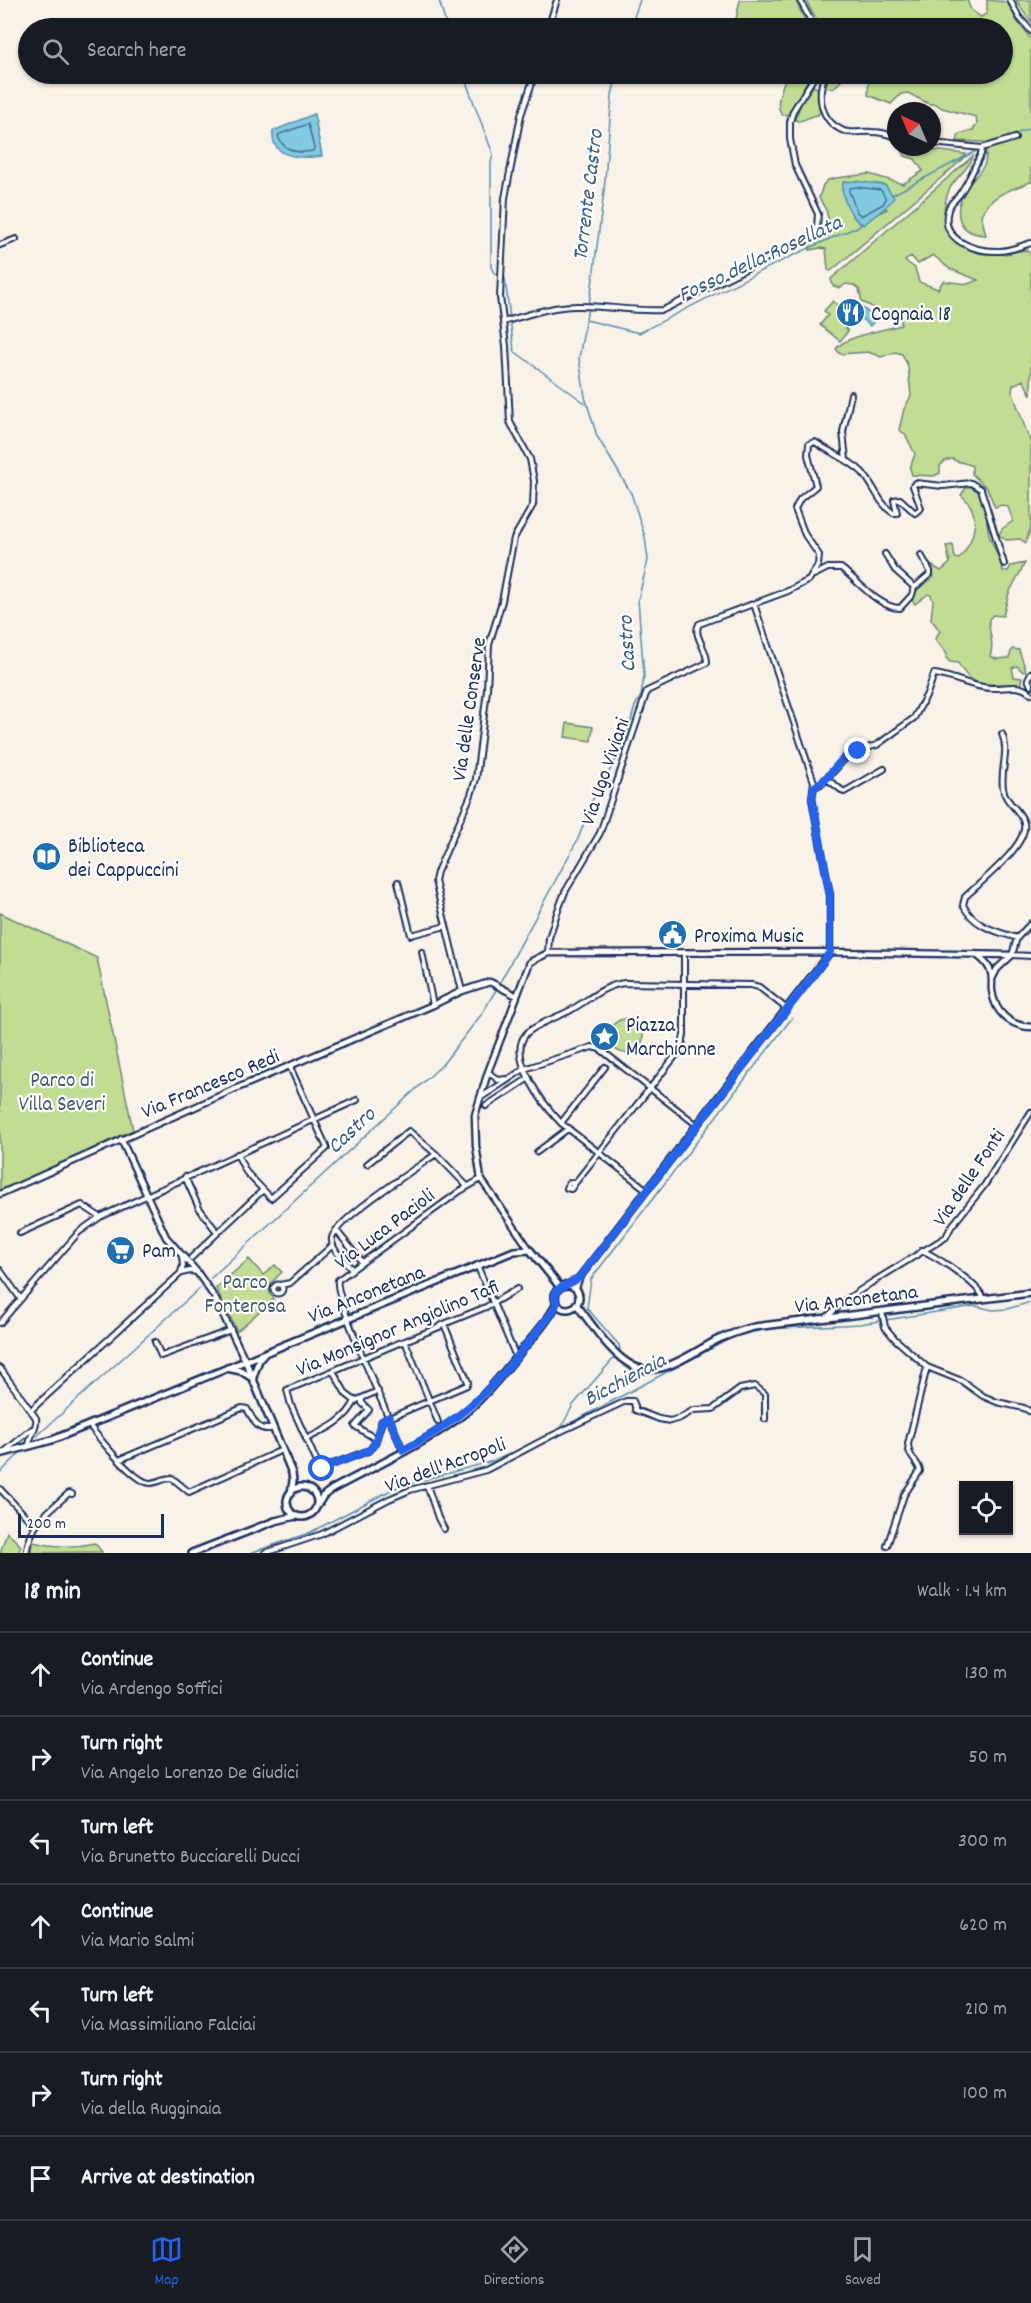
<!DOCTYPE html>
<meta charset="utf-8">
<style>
:root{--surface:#171b24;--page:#242831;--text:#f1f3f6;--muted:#9ea1a6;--line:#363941;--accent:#2563eb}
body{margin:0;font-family:Dekko,sans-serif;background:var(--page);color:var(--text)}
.controls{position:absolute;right:18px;bottom:18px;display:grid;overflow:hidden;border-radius:0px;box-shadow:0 2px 4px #0004}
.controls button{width:54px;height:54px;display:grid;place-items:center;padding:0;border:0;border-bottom:2px solid var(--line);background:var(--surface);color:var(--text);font:30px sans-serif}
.compass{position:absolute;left:887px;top:102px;width:54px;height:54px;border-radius:50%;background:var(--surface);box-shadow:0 2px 4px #0004;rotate:316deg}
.scale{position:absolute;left:18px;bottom:15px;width:146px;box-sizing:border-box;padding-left:6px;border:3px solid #1b2f5e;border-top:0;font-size:16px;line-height:21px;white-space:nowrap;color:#1b2f5e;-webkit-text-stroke:4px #fff;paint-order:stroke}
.stop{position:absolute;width:18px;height:18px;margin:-14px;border:4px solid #2563eb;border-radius:50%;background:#fff}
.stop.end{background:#2563eb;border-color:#fff;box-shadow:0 2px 6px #0008}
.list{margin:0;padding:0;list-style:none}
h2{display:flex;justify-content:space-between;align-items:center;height:78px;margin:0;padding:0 24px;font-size:26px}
h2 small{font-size:20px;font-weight:400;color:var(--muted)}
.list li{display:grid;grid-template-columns:39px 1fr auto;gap:18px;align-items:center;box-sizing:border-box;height:84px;padding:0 24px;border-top:2px solid var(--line)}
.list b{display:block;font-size:22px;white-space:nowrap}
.list p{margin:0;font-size:20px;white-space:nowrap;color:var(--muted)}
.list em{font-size:20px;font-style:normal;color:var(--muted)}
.icon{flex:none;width:33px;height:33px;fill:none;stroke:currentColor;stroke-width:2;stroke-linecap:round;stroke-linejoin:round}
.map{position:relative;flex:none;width:1031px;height:1553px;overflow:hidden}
.search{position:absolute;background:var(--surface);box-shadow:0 2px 4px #0004;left:18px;right:18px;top:18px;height:66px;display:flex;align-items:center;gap:15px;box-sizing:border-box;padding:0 21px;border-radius:33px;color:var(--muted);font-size:22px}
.sheet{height:666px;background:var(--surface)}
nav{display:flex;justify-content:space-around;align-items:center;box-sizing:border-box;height:84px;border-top:2px solid var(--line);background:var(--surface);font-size:16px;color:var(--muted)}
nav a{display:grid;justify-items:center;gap:3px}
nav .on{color:var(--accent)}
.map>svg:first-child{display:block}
.green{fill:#c2dc93;stroke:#6e8678;stroke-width:1.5;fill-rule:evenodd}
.water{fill:#81cbe1;stroke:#588dad;stroke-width:1.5}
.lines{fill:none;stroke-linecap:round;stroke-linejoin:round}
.shore{stroke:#446d92;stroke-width:1.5}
.stream{stroke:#588dad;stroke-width:1.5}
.minor-casing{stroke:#1b2f5e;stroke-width:8}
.tertiary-casing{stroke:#1b2f5e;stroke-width:9}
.secondary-casing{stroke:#1b2f5e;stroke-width:10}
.minor{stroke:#fff;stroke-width:4}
.tertiary{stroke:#fff;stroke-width:4.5}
.secondary{stroke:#fff;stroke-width:5}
.route{stroke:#2563eb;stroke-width:8}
.labels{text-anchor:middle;stroke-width:4.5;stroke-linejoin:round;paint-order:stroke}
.poi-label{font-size:21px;fill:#1b2f5e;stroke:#fff;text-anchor:start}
.street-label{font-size:21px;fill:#1b2f5e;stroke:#fff}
.park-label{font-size:21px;fill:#455a6b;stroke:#fff}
.water-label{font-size:22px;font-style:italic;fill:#3a5e85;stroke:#fff}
</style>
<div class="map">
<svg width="1031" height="1553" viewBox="0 0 1031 1553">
<rect width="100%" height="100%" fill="#f9f2e9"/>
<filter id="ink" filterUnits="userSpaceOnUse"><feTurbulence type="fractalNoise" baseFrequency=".0167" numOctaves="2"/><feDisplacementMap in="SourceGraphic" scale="12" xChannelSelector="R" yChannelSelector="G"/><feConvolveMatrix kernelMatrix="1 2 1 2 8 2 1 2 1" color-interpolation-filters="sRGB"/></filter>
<g filter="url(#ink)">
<path class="green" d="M 740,0 L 795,0 L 805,20 L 816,28 L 734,28 Z
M 806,0 L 967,0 L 971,10 L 981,17 L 987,13 L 987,0 L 1007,2 L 1017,21 L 1031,39 L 1031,182 C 1012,189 990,195 981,215 L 986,235 C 958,234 953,214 964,192 C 969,182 979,175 984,165 C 988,158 985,150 984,142 L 957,141 L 959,134 L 973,130 L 977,124 L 976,117 L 942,108 L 936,104 L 929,104 L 908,93 L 901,94 L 891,104 L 868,95 L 869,74 L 1002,74 L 1002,28 L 832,28 L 814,16 Z
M 1016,0 L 1031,0 L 1031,23 Z
M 763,74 L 811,74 L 789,114 L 782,115 C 775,105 780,93 784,82 L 781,76 Z
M 829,74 L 848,74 L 833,89 L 826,87 Z
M 814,86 L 817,88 L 820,112 L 818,115 C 811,115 805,121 797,121 L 795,119 L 803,99 Z
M 907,147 L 966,154 L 962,160 L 831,271 L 828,270 L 826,249 L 820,248 L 810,250 L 809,243 L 831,230 L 826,210 L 819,198 L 823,185 L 828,180 L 836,178 L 869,174 L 903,184 L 923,171 L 915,159 L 905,156 L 903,152 ZM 842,190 L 887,209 L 859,223 L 852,215 Z
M 973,156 C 969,170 955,177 949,190 C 940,213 943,232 964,246 C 970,250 978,254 985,254 C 998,255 1014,252 1027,250 L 1031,255 L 1031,395 L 1023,380 L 1013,385 L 1012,391 L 1031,444 L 1031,526 L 1026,543 L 1020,539 L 1006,540 L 999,535 L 1002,529 L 1013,521 L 1008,507 L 1002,505 L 995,507 L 987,488 L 972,474 L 972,466 C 965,462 959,463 952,459 L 945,461 L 940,466 L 940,473 L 934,476 L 912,475 L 910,468 L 915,454 L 905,434 L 899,430 L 904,409 L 911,396 L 908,366 L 902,354 L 895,352 L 881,357 L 868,352 L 840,354 L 836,349 C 845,336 884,330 901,325 L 901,318 L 897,312 L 882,312 L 862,302 L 859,289 L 853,285 L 846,284 L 840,288 L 833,286 L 831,279 ZM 933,255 L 950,269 L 978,280 L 968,284 L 943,281 L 938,289 L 919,282 L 915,268 L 905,261 L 911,256 L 918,264 Z
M 833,301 L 853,318 L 845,328 L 848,331 L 840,341 L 820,325 L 828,315 L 824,311 Z
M 967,486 L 972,486 C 986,496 986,515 988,530 C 990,543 1000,556 1003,571 L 1008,571 L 1011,566 L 1025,563 L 1009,593 L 1003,616 L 993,615 L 989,619 C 988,632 995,644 990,656 L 996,659 L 1009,658 L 1012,649 L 1019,650 L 1026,671 L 1023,672 L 1017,666 L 1012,668 L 1014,677 L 1022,678 L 1020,686 C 995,678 976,697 958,663 L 950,662 L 946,658 L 947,654 L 935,639 L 940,631 L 931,619 L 933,601 L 931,595 L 928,594 L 915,604 L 911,599 L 918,589 L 934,577 L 931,565 L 941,571 L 950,563 L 946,546 L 953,545 L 955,558 L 959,559 C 975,540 983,513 961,495 Z
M 567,723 L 593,727 L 591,741 L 565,737 Z
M 0,913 L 97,958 L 133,1130 L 0,1191 Z
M609 1036a17 17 0 1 1 34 0a17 17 0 1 1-34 0Z
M 249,1259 L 263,1275 L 275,1265 L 282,1272 L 269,1285 L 270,1294 L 274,1299 L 237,1331 L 216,1288 Z
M 7,1532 L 21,1546 L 18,1553 L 0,1553 Z
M 33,1542 C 55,1547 73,1548 95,1543 L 102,1552 L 31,1553 Z"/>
<path class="water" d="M 314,114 L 322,156 C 303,159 270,159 273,131 Z
M 856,181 L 885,185 L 894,197 C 886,211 874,214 864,225 C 851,219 840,196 843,182 Z
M 863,308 L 876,319 L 870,326 L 857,315 Z"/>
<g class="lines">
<path class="shore" d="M 308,124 L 314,148 L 313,151 C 299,154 283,151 278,136 L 280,134 Z
M 856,187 L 881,190 L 886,199 L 883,204 L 861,216 L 857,212 L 849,191 L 850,188 Z"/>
<path class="stream" d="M 439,0 L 447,28
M 630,28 L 640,0
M 463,74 L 493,154 L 491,163 L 491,267 L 494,273 L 503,275 L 505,278 L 514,351 L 585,403
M 1001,140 L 1031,128
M 892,195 L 980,149
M 586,320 L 639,333 C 712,296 784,257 860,226 L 862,223
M 499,984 L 578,839 L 593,799 L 624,746 L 635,706 L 641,696 L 644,676 L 638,600 L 648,560 L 645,537 L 631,493 L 597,436 L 585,397 L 579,358 L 592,286 L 604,191 L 612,95 L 617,74
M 211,1278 L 442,1065 L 481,1015 L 496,990
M 620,1350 L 619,1345 L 587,1308 L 591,1279 L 792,1018
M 562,1426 L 573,1405 L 614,1358
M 37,1436 L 200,1288
M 0,1473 L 18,1455
M 250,1553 L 309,1533 L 397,1487 L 493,1461 L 516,1452 L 733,1337 L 766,1329 L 860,1324 L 975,1306 L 993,1310 L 1007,1309 L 1031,1302"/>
<defs>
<path id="minor" d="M 800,0 L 811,21 L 821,28
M 1010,0 L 1019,17 L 1031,31
M 548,28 L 557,0
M 825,74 C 817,94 819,121 844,131 C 852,134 863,131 872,132 C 881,132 888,134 896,137
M 932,143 L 982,148 L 1015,138
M 982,148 L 981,154 C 974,168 968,183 959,195 C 955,200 950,203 948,210 C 939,241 976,252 1000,251 C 1010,251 1021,246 1031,243
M 0,245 L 16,239
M 503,322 C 525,316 551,306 575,306 C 604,305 633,312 663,310 L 810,237 L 817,227 L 818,214 L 795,165 L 790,139 L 790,122 L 793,111 L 816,74
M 846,460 L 843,432 L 851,394
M 814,575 L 828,568 L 841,568 C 857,580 879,608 900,608 L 912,595 L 914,587 L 895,570 L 885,554
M 915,587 L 930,574 L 930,571 L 921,555
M 754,604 L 814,782 L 812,799 L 830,895 L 830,952
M 1031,673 L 1028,679 L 1031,686
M 1002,734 C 1010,752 1000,769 1003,788 C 1005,803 1020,809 1024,823 C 1029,845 980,882 965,897 L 963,905 C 974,927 996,931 1017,938
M 827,779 L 844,792 L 884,769
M 815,787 L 823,783 L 850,753 L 877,745 L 914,718 L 927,694 L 934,674 C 953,676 971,687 990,688 C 1006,689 1019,682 1031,694
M 398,882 L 411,935 L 446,926
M 1031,923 L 1017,938 L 1012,955 L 1031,956
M 422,952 L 433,1005
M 548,953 L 549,938 L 557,913 L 565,892 L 600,833 L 647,691 L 707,663 C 708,649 692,636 699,624 L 788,591 L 809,580 L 818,565 L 819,555 L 805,535 L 795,509 L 800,499 L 816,486 L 808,455 L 809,444 L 815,442 C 830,453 849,459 862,472 C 874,485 879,504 893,513 L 897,513 L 894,500 L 900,499 L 915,513 L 921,508 L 913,486 L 915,483 L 943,486 L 971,483 L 981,489 L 1004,564
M 462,991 L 435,881 L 437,872 L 471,795 L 476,779 L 487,690 L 489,645 L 502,601 L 514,538 L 533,505 L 534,481 L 530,459 L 510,422 L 506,346 L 500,297 L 505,198 L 521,115 L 535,74
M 488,1072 L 498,1080 L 506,1079
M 480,1098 L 524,1069 L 592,1047 L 600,1049 L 697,1125
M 486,1106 L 529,1078
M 561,1123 L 605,1067
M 537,1152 L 569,1128
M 237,1154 L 246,1172 L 271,1198 L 327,1148 L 290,1067
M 367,1164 L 409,1131 L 436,1154 L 467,1186
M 185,1177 L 199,1208 L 217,1232
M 575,1183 L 571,1189 L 567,1188 L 569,1183 L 575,1183 L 681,1049 L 684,1035 L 684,952
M 647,1190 L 561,1123 C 545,1106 506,1057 526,1034 C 534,1025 560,1016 571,1010 C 590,999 604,985 625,983 L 751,985 L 759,987 L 787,1009
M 336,1230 L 362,1262
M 20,1233 L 82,1205 L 100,1217
M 922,1250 C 938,1258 978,1283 984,1299
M 191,1258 L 263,1190
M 477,1265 L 516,1357
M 352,1269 C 345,1261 330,1249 332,1238 C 334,1221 418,1167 436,1154
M 0,1270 L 20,1298
M 181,1272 L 183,1266 L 182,1256
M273.5 1289a4.5 4.5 0 1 1 9 0a4.5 4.5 0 1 1-9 0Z
M 280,1285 L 290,1283 L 333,1245
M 882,1312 L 885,1327 L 895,1339 L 927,1367 L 962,1381 L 983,1396 L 997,1402 L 1024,1408 L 1031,1412
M 827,1317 L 844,1301 L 871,1283 L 946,1237 L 951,1227 L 984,1186 L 1031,1112
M 0,1323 L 79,1232 L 100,1217 L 357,1100
M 444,1324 L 468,1382 L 467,1385 L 382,1421 L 375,1443 L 370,1450 L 320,1469 L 291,1405 L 287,1390 L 399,1343 L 405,1341 L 439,1327 L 444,1324 L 486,1307 L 517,1289
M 405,1341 L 438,1422
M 155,1342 L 161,1356 L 231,1330
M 0,1368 L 36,1418 C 38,1427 29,1436 29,1446
M 362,1399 L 362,1403 L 369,1410 L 355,1426 L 376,1439
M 355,1401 L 378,1391
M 31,1410 L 181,1273 L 190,1271 L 197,1272
M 89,1425 C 99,1438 134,1482 150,1483 C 157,1483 164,1478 172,1478 L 189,1492 L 282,1450
M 306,1439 C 325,1430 346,1421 355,1401 L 346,1394 L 333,1371
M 403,1451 C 393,1426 333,1296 338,1280 L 460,1191 L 481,1179
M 4,1452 L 32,1429
M 119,1460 L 242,1408 L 247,1409 C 254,1420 257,1433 273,1428
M 427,1485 L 438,1518 L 444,1529
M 0,1489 L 35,1526
M 887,1546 L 904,1495 L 920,1471 C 918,1460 909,1460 908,1444 L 927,1367
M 26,1553 C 32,1521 46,1514 69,1493 L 72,1494
M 265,1553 L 322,1534 L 389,1499 L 410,1490 L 486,1470 L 551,1436 L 626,1401 L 633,1401 L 635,1406 L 635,1410 L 659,1419 L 670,1421 L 680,1418 L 694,1410 L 713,1409 L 740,1389 L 755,1386 L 765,1394 L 765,1419"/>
<path id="tertiary" d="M 975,954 C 981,958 986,962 989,968 C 994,976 991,983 992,991 C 995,1013 1010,1026 1031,1027
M 993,977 L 997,969 L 1012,955
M 121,1139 L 166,1237 L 197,1272 L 215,1298 L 245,1360
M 0,1194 L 235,1089 L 433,1005 L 462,991 L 490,982 L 517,996
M 530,1250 L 481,1179 L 476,1146 L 475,1115 L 488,1072 L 530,962 L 548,953 L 830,952 L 1012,955
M 568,1285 L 579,1278
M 576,1288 L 579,1278 L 830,952"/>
<path id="secondary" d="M555 1297a12 12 0 1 1 24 0a12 12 0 1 1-24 0Z
M 576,1304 C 592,1324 610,1354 633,1366 C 660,1380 696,1350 719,1339 C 731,1334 742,1330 754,1327 L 1031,1293
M 245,1360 L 292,1473 L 293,1481 L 291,1493
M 227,1368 L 241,1371 L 252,1378
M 253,1377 L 259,1360 L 265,1353
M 0,1454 L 52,1440 L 514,1251 L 530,1250 L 560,1287
M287 1502a15 15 0 1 1 30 0a15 15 0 1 1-30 0Z
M 317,1506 L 323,1496 L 331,1490 C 373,1467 429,1442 466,1412 C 487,1394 504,1372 521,1351 C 534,1336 548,1321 557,1303
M 192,1553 L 275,1521 L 296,1516"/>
</defs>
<use href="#minor" class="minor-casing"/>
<use href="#tertiary" class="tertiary-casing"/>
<use href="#secondary" class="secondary-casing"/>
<use href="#minor" class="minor"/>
<use href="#tertiary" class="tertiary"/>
<use href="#secondary" class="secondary"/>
</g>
</g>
<g class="lines" filter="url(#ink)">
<path class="route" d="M 322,1469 L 370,1450 L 375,1443 L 381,1422 L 389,1417 L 403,1450 C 473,1416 505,1372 552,1313 L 557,1303 L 555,1296 L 557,1290 L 579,1278 L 813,976 L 830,952 L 830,895 L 812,798 L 814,787 C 833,778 838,755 858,751"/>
</g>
<defs>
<symbol id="restaurant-disc" viewBox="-11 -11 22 22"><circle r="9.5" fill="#1f6fb2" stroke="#fff"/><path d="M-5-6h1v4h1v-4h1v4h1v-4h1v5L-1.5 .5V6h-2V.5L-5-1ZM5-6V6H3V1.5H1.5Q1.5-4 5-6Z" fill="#fff"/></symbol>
<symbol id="library-disc" viewBox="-11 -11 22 22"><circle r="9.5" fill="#1f6fb2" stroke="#fff"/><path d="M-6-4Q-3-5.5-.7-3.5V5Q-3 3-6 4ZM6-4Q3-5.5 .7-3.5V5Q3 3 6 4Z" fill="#fff"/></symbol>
<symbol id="civic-disc" viewBox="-11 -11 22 22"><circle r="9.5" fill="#1f6fb2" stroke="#fff"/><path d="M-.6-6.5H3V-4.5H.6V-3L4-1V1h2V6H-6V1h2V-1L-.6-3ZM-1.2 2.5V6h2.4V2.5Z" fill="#fff"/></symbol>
<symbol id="sight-disc" viewBox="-11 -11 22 22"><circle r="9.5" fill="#1f6fb2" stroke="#fff"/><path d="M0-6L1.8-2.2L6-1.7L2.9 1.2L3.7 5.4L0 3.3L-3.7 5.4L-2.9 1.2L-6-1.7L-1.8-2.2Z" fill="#fff"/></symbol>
<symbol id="supermarket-disc" viewBox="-11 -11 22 22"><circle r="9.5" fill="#1f6fb2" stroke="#fff"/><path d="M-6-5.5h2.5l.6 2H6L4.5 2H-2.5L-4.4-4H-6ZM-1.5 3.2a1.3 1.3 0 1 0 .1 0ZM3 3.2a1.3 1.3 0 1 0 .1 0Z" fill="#fff"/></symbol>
</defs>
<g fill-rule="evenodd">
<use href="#restaurant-disc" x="834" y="296" width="33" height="33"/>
<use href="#library-disc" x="30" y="840" width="33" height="33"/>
<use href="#civic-disc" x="656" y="918" width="33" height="33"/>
<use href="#sight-disc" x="588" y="1020" width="33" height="33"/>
<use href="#supermarket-disc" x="104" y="1234" width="33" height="33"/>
</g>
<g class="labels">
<g class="poi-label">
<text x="871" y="320">Cognaia 18</text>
<text x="68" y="852">Biblioteca<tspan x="68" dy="24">dei Cappuccini</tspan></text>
<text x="694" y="942">Proxima Music</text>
<text x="626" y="1031">Piazza<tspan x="626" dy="24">Marchionne</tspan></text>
<text x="142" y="1257">Pam</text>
</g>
<g class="street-label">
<text transform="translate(468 709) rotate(-82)" y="7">Via delle Conserve</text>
<text transform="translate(604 771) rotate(-71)" y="7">Via Ugo Viviani</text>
<text transform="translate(210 1083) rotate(-23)" y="7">Via Francesco Redi</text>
<text transform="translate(968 1177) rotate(-56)" y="7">Via delle Fonti</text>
<text transform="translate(384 1228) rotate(-37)" y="7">Via Luca Pacioli</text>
<text transform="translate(366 1293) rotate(-22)" y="7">Via Anconetana</text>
<text transform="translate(856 1298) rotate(-7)" y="7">Via Anconetana</text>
<text transform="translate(397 1327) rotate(-23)" y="7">Via Monsignor Angiolino Tafi</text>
<text transform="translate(445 1464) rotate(-20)" y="7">Via dell'Acropoli</text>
</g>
<g class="park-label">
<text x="62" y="1086">Parco di<tspan x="62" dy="24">Villa Severi</tspan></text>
<text x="245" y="1288">Parco<tspan x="245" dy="24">Fonterosa</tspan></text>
</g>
<g class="water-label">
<text transform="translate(586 195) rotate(-83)" y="8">Torrente Castro</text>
<text transform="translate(759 257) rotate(-25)" y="8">Fosso della Rosellata</text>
<text transform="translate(625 644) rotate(-93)" y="8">Castro</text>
<text transform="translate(350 1129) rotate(-43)" y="8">Castro</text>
<text transform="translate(624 1378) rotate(-28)" y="8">Bicchieraia</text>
</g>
</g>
</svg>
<div class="controls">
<button><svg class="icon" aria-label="locate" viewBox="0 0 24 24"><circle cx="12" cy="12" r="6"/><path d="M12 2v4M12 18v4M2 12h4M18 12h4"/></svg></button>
</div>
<svg class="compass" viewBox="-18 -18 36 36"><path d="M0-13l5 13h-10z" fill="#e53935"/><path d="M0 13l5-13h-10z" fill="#9ea1a6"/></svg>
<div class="scale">200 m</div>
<div class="stop" style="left:322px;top:1469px"></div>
<div class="stop end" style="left:858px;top:751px"></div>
<div class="search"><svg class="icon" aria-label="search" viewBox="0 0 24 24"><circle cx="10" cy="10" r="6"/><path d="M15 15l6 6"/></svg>Search here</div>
</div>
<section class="sheet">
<h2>18 min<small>Walk · 1.4 km</small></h2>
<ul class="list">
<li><svg class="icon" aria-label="ahead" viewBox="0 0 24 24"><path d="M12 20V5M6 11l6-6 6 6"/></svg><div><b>Continue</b><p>Via Ardengo Soffici</p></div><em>130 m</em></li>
<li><svg class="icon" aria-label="right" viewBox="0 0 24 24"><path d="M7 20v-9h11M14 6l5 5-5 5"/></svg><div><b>Turn right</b><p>Via Angelo Lorenzo De Giudici</p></div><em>50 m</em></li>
<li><svg class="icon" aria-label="left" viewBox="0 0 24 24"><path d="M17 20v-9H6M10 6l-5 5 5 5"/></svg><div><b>Turn left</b><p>Via Brunetto Bucciarelli Ducci</p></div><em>300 m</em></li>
<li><svg class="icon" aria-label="ahead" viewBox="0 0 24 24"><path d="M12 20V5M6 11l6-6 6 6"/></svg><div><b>Continue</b><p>Via Mario Salmi</p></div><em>620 m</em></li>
<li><svg class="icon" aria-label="left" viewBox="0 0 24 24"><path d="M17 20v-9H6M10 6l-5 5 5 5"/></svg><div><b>Turn left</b><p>Via Massimiliano Falciai</p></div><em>210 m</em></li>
<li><svg class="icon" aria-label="right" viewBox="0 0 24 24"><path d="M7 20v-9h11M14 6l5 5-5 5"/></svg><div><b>Turn right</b><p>Via della Rugginaia</p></div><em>100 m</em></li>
<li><svg class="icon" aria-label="arrive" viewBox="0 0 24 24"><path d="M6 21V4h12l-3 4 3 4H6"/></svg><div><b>Arrive at destination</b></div></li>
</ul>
</section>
<nav>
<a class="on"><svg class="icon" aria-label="map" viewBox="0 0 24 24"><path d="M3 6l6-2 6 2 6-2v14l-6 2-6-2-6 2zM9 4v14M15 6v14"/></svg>Map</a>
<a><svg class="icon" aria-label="directions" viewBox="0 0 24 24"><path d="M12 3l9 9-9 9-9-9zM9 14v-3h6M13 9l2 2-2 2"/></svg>Directions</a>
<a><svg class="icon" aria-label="saved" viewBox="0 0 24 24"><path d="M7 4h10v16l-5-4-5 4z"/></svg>Saved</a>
</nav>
